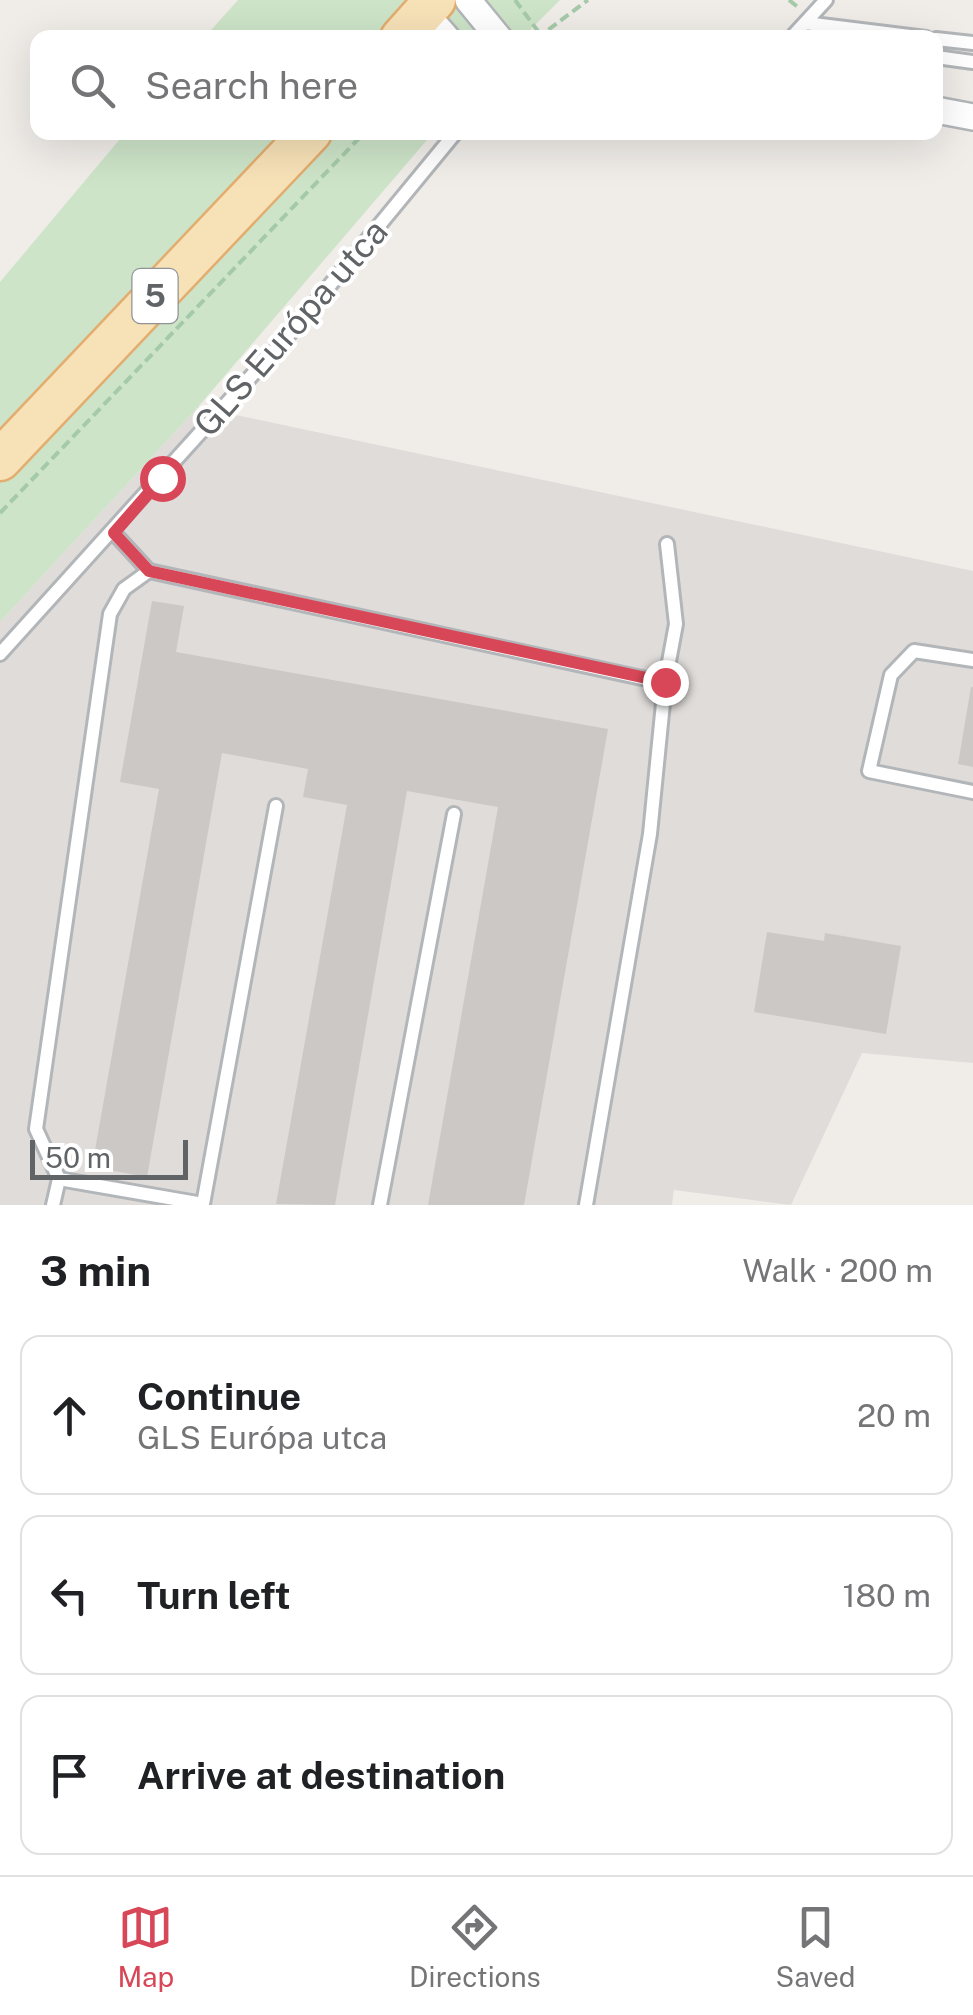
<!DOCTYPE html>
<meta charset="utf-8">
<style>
:root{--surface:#fff;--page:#f6f6f6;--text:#202124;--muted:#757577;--line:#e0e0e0;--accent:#d74757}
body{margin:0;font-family:"Public Sans",sans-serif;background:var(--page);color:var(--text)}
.scale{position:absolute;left:30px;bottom:25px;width:158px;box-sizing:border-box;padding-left:10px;border:5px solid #606467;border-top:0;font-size:28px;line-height:35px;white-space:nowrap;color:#606467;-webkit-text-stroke:8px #fff;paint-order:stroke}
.stop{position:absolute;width:30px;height:30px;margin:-22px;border:8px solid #d74757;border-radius:50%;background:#fff}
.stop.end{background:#d74757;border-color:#fff;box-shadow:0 2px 10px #0008}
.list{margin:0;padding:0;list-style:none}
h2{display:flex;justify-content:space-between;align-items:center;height:130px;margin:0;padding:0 40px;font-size:42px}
h2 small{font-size:32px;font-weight:400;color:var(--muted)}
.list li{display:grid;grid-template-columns:65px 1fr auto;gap:30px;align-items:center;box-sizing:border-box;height:160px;margin:0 20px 20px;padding:0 20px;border:2px solid var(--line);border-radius:20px}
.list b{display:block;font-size:38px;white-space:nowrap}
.list p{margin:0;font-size:32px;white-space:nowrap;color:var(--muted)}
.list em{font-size:32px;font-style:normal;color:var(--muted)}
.icon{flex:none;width:55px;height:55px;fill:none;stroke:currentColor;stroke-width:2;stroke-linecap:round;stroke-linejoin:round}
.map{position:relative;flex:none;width:973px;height:1205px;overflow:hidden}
.search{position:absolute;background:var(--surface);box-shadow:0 10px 40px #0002;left:30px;right:30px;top:30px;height:110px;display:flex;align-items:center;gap:25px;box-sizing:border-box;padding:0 35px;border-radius:20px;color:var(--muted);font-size:38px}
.sheet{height:670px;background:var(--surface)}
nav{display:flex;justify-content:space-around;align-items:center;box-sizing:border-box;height:140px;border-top:2px solid var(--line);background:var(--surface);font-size:28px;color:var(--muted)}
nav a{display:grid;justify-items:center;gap:5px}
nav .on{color:var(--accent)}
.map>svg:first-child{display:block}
.industrial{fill:#dfdcda}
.green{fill:#cde4c8}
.building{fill:#ccc8c5}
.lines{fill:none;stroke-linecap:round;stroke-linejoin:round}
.lane-casing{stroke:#b3b6b9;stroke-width:18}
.street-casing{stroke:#b3b6b9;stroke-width:30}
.primary-casing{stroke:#e3ad6f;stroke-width:45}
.path{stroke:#a5caa9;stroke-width:4;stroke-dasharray:10 5;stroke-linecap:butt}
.lane{stroke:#fff;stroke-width:12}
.street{stroke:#fff;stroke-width:25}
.primary{stroke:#f7e1b7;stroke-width:40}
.route{stroke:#d74757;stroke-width:12}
.labels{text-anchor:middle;stroke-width:8;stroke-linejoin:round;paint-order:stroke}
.shield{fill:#fff;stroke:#909295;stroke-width:2.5}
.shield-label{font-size:32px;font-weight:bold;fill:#606467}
.street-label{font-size:35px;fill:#606467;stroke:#fff}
</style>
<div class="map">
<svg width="973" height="1205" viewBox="0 0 973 1205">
<rect width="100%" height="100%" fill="#f0ede9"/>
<path class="industrial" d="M 198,407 L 973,571 L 973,1063 L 862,1053 L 791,1205 L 674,1190 L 672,1205 L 0,1205 L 0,622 Z"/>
<path class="green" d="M 238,0 L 560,0 L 523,37 L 204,38 Z
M 125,133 L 433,133 L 198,407 L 0,622 L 0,282 Z"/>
<path class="building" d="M 152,601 L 184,606 L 176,652 L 608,729 L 524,1205 L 428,1205 L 498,807 L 407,791 L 335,1205 L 276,1204 L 347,805 L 303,797 L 308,769 L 222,753 L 147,1177 L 92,1167 L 159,789 L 120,782 Z
M 971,687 L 973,687 L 973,767 L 958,764 Z
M 767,932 L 824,941 L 825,933 L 901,946 L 886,1034 L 754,1012 Z"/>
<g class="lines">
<defs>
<path id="lane" d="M 805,23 L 926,38
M 791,38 L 826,0
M 936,39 L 973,43
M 936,57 L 973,62
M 114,533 L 149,571 L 665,683 L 676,624 L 667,544
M 149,571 L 124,589 L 110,614 L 36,1129 L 59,1179 L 203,1204 L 276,806
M 0,654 L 293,330 L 456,132
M 973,660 L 914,651 L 891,675 L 869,771 L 973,792
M 53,1205 L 59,1179
M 380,1205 L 454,814
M 586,1205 L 650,834 L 665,683"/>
<path id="street" d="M 468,0 L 499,38
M 425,13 L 447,38
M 936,110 L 973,117"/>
<path id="primary" d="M 401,38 L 435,0
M 0,460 L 311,132"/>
</defs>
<use href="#lane" class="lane-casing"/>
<use href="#street" class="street-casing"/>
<use href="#primary" class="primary-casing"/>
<path class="path" d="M 515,0 L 543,38
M 789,0 L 799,8
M 552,38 L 544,33 L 588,0
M 0,513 L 365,132"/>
<use href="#lane" class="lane"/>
<use href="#street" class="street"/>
<use href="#primary" class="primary"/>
</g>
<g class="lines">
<path class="route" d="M 162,478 L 114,533 L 149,571 L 665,682"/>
</g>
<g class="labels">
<rect class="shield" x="132.5" y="269" width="45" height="54" rx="8"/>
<g class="shield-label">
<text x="155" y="307">5</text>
</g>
<g class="street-label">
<text transform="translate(291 328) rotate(-49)" y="12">GLS Európa utca</text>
</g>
</g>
</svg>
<div class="scale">50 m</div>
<div class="stop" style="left:162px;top:478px"></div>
<div class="stop end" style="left:665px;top:682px"></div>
<div class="search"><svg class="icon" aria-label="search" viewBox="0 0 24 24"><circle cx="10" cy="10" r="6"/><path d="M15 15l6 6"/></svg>Search here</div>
</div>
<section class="sheet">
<h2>3 min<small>Walk · 200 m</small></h2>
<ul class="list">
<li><svg class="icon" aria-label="ahead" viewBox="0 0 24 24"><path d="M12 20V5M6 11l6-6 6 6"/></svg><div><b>Continue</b><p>GLS Európa utca</p></div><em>20 m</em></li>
<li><svg class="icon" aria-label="left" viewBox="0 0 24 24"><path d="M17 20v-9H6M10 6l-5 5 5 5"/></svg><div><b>Turn left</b></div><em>180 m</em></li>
<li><svg class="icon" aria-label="arrive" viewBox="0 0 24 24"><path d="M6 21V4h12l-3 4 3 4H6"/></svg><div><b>Arrive at destination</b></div></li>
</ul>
</section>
<nav>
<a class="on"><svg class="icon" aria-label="map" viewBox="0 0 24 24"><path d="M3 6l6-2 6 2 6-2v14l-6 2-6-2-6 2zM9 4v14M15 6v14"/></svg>Map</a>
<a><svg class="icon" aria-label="directions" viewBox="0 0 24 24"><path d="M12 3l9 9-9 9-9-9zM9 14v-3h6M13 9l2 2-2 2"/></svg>Directions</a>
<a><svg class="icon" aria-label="saved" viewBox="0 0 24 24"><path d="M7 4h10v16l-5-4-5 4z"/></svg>Saved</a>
</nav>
